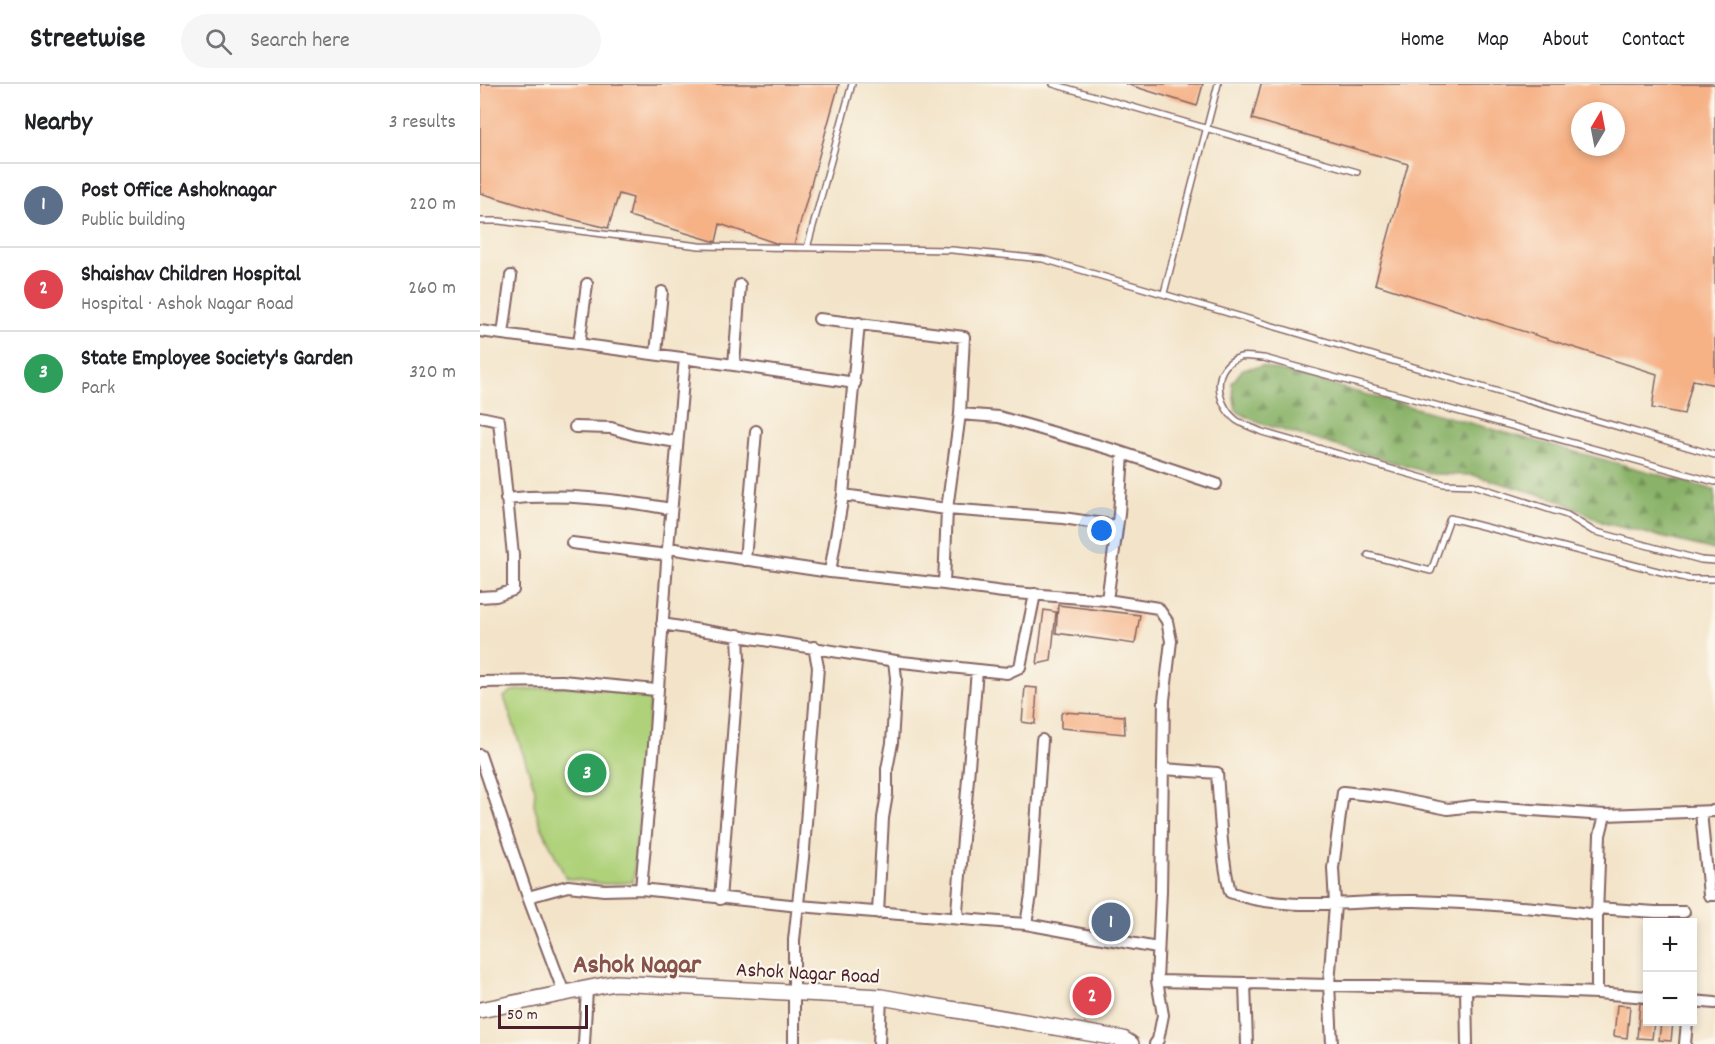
<!DOCTYPE html>
<meta charset="utf-8">
<style>
:root{--surface:#fff;--page:#f6f6f6;--text:#202124;--muted:#757577;--line:#e0e0e0;--accent:#1f6fb2}
body{margin:0;font-family:Dekko,sans-serif;background:var(--page);color:var(--text)}
.controls{position:absolute;right:18px;bottom:18px;display:grid;overflow:hidden;border-radius:0px;box-shadow:0 3px 9px #0003}
.controls button{width:54px;height:54px;display:grid;place-items:center;padding:0;border:0;border-bottom:2px solid var(--line);background:var(--surface);color:var(--text);font:30px sans-serif}
.compass{position:absolute;left:1091px;top:18px;width:54px;height:54px;border-radius:50%;background:var(--surface);box-shadow:0 3px 9px #0003;rotate:10deg}
.scale{position:absolute;left:18px;bottom:15px;width:90px;box-sizing:border-box;padding-left:6px;border:3px solid #4a1f2b;border-top:0;font-size:16px;line-height:21px;white-space:nowrap;color:#4a1f2b;-webkit-text-stroke:4px #fbf7ec;paint-order:stroke}
.you{position:absolute;left:622px;top:447px;width:21px;height:21px;margin:-15px;border:4px solid #fff;border-radius:50%;background:#1a73e8;box-shadow:0 0 0 9px #1a73e833}
.badge{display:grid;place-items:center;width:39px;height:39px;border-radius:50%;background:var(--accent);color:#fff;font-size:20px;font-weight:700}
.pin{position:absolute;translate:-50% -50%;border:3px solid #fff;box-shadow:0 2px 6px #0006}
.list{margin:0;padding:0;list-style:none}
h2{display:flex;justify-content:space-between;align-items:center;height:78px;margin:0;padding:0 24px;font-size:26px}
h2 small{font-size:20px;font-weight:400;color:var(--muted)}
.list li{display:grid;grid-template-columns:39px 1fr auto;gap:18px;align-items:center;box-sizing:border-box;height:84px;padding:0 24px;border-top:2px solid var(--line)}
.list b{display:block;font-size:22px;white-space:nowrap}
.list p{margin:0;font-size:20px;white-space:nowrap;color:var(--muted)}
.list em{font-size:20px;font-style:normal;color:var(--muted)}
.icon{flex:none;width:33px;height:33px;fill:none;stroke:currentColor;stroke-width:2;stroke-linecap:round;stroke-linejoin:round}
.map{position:relative;flex:none;width:1235px;height:960px;overflow:hidden}
header{display:flex;align-items:center;gap:36px;box-sizing:border-box;height:84px;padding:0 30px;background:var(--surface);border-bottom:2px solid var(--line)}
header strong{font-size:28px}
nav{display:flex;gap:33px;margin-inline-start:auto;font-size:21px}
.search{width:420px;height:54px;background:var(--page);display:flex;align-items:center;gap:15px;box-sizing:border-box;padding:0 21px;border-radius:33px;color:var(--muted);font-size:22px}
main{display:flex}
aside{flex:1;background:var(--surface)}
.map>svg:first-child{display:block}
.green{fill:#aed179;stroke:#7c7852;stroke-width:1.5}
.forest{fill:url(#forest-firs);stroke:#6a694a;stroke-width:1.5}
.building{fill:#f6b185;fill-rule:evenodd}
.lines{fill:none;stroke-linecap:round;stroke-linejoin:round}
.lane-casing{stroke:#856462;stroke-width:8}
.street-casing{stroke:#856462;stroke-width:14}
.secondary-casing{stroke:#856462;stroke-width:18}
.lane{stroke:#fff;stroke-width:5}
.street{stroke:#fff;stroke-width:10}
.secondary{stroke:#fff;stroke-width:15}
.labels{text-anchor:middle;stroke-width:4.5;stroke-linejoin:round;paint-order:stroke}
.street-label{font-size:21px;fill:#4a1f2b;stroke:#fbf7ec}
.district-label{font-size:27px;font-weight:bold;fill:#86524a;stroke:#fbf7ec}
</style>
<header>
<strong>Streetwise</strong>
<div class="search"><svg class="icon" aria-label="search" viewBox="0 0 24 24"><circle cx="10" cy="10" r="6"/><path d="M15 15l6 6"/></svg>Search here</div>
<nav><a>Home</a><a>Map</a><a>About</a><a>Contact</a></nav>
</header>
<main>
<aside>
<h2>Nearby<small>3 results</small></h2>
<ul class="list">
<li><span class="badge" style="background:#5c6f8a">1</span><div><b>Post Office Ashoknagar</b><p>Public building</p></div><em>220 m</em></li>
<li><span class="badge" style="background:#e0444e">2</span><div><b>Shaishav Children Hospital</b><p>Hospital · Ashok Nagar Road</p></div><em>260 m</em></li>
<li><span class="badge" style="background:#2e9e5b">3</span><div><b>State Employee Society's Garden</b><p>Park</p></div><em>320 m</em></li>
</ul>
</aside>
<div class="map">
<svg width="1235" height="960" viewBox="0 0 1235 960">
<defs>
<pattern id="forest-firs" width="22" height="20" patternUnits="userSpaceOnUse" patternTransform="scale(1.5)"><rect width="22" height="20" fill="#8ab369"/><path d="M5 1l3.5 6h-7zM16 11l3.5 6h-7z" fill="#739157"/></pattern>
</defs>
<rect width="100%" height="100%" fill="#fbf7ec"/>
<filter id="ink" filterUnits="userSpaceOnUse"><feTurbulence type="fractalNoise" baseFrequency=".0167" numOctaves="2"/><feDisplacementMap in="SourceGraphic" scale="12" xChannelSelector="R" yChannelSelector="G"/><feConvolveMatrix kernelMatrix="1 2 1 2 8 2 1 2 1" color-interpolation-filters="sRGB"/></filter>
<filter id="wash" filterUnits="userSpaceOnUse"><feTurbulence type="fractalNoise" baseFrequency=".008" numOctaves="4" result="noise"/><feDisplacementMap in="SourceGraphic" scale="24" xChannelSelector="R" yChannelSelector="G"/><feGaussianBlur stdDeviation="1.35" result="paint"/><feColorMatrix in="noise" values="0 0 0 0 0 0 0 0 0 0 0 0 0 0 0 0 0 1.4 0 .05"/><feComposite in="paint" operator="in"/></filter>
<g filter="url(#wash)">
<rect width="100%" height="100%" fill="#f3e4c9"/>
<path class="green" d="M 84,602 L 171,610 L 153,798 L 125,800 L 86,794 L 61,742 L 54,721 L 55,705 L 24,613 L 32,607 Z"/>
<path class="forest" d="M 782,282 L 1235,406 L 1235,466 L 1124,439 L 1079,416 L 993,391 L 953,390 L 779,339 L 756,327 L 752,299 L 763,285 Z"/>
<g id="blocks">
<path class="building" d="M 0,0 L 359,0 L 313,165 L 240,140 L 236,158 L 149,132 L 153,114 L 139,110 L 128,144 L 75,131 L 0,109 Z
M 646,0 L 723,0 L 717,22 Z
M 781,0 L 1235,0 L 1235,301 L 1213,296 L 1204,330 L 1172,324 L 1177,290 L 895,200 L 928,80 L 772,35 ZM 1100,27 L 1136,27 L 1136,63 L 1100,63 Z
M 578,521 L 660,531 L 655,560 L 576,549 Z
M 564,526 L 576,528 L 571,577 L 557,580 Z
M 545,603 L 557,604 L 555,640 L 542,638 Z
M 583,628 L 644,632 L 645,650 L 581,644 L 581,630 Z
M 606,902 L 620,905 L 617,921 L 604,919 Z
M 1160,919 L 1168,920 L 1168,938 L 1174,938 L 1172,955 L 1157,954 Z
M 1137,921 L 1150,922 L 1147,954 L 1134,952 Z
M 1181,938 L 1193,938 L 1191,957 L 1179,956 Z"/>
</g>
</g>
<g filter="url(#ink)">
<use href="#blocks" fill-opacity="0" stroke="#856462" stroke-width="1.5"/>
<g class="lines">
<defs>
<path id="lane" d="M 573,0 L 877,88
M 0,137 L 19,137 L 219,162 L 472,166 L 563,175 L 1235,371
M 327,164 L 372,0
M 684,209 L 738,0
M 1235,398 L 784,274 C 777,274 766,271 760,273 C 730,283 736,320 756,336 C 763,341 774,344 782,348 L 964,400 L 993,401 L 1087,431 L 1113,447 L 1221,476 L 1235,477
M 888,471 L 951,487 L 970,434 L 1209,495 L 1235,495"/>
<path id="street" d="M 339,235 L 484,253 L 480,330 L 467,425 L 363,411 L 379,239
M 0,247 L 254,281 L 260,201
M 23,250 L 31,192
M 99,260 L 107,200
M 176,270 L 182,208
M 205,274 L 188,464 L 350,488 L 464,500 L 467,425 L 583,434 L 637,442
M 254,281 L 375,299
M 480,330 L 519,333 L 634,366 L 736,400
M 0,333 L 19,337 L 33,471 L 33,506 L 16,512 L 0,513
M 95,343 L 131,344 L 155,351 L 197,358
M 26,415 C 82,409 136,415 191,425
M 92,459 L 187,471
M 265,476 L 276,347
M 350,488 L 363,411
M 464,500 L 523,508 L 627,516 L 639,430 L 643,370
M 627,516 L 678,524 L 687,537 L 691,557 L 684,616 L 681,807 L 677,897 L 683,931 L 678,956 L 675,960
M 182,540 L 422,578 L 527,589 L 540,583 L 555,510
M 0,598 L 82,597 L 176,606
M 0,671 L 48,813
M 684,685 L 737,689 C 740,727 741,771 750,808 C 803,829 878,816 935,817 C 995,819 1058,823 1117,831 L 1117,909 L 986,904
M 1221,728 L 1229,811 L 1235,811
M 1125,731 L 1235,727
M 161,805 L 319,822 L 546,840 L 677,864
M 240,815 L 259,575 L 258,551
M 1117,824 L 1175,828 L 1204,828
M 398,829 L 403,734 L 407,710 L 407,685 L 412,659 L 416,594 L 414,577
M 479,835 L 477,827 L 497,586
M 546,840 L 551,811 L 562,656
M 677,897 L 986,904 L 987,960
M 765,899 L 767,960
M 84,909 L 48,813 L 88,802 L 124,806 L 161,805 L 174,661 L 188,464
M 1117,909 L 1168,913
M 1212,917 L 1235,919
M 104,960 L 107,905
M 314,960 L 314,856 L 324,765 L 338,583 L 334,563
M 399,960 L 401,913
M 852,960 L 849,900 L 855,820 L 853,784 L 863,708 L 909,713 L 968,725 L 993,722 L 1125,731 L 1120,751 L 1117,831
M 1205,960 L 1207,938"/>
<path id="secondary" d="M 0,926 L 135,899 L 401,913 L 643,955 L 651,960"/>
</defs>
<use href="#lane" class="lane-casing"/>
<use href="#street" class="street-casing"/>
<use href="#secondary" class="secondary-casing"/>
<use href="#lane" class="lane"/>
<use href="#street" class="street"/>
<use href="#secondary" class="secondary"/>
</g>
</g>
<g class="labels">
<g class="street-label">
<text transform="translate(328 888) rotate(3)" y="7">Ashok Nagar Road</text>
</g>
<g class="district-label">
<text x="157" y="888">Ashok Nagar</text>
</g>
</g>
</svg>
<div class="controls">
<button>+</button>
<button>−</button>
</div>
<svg class="compass" viewBox="-18 -18 36 36"><path d="M0-13l5 13h-10z" fill="#e53935"/><path d="M0 13l5-13h-10z" fill="#757577"/></svg>
<div class="scale">50 m</div>
<div class="you"></div>
<div class="pin badge" style="left:631px;top:838px;background:#5c6f8a">1</div>
<div class="pin badge" style="left:612px;top:912px;background:#e0444e">2</div>
<div class="pin badge" style="left:107px;top:689px;background:#2e9e5b">3</div>
</div>
</main>
